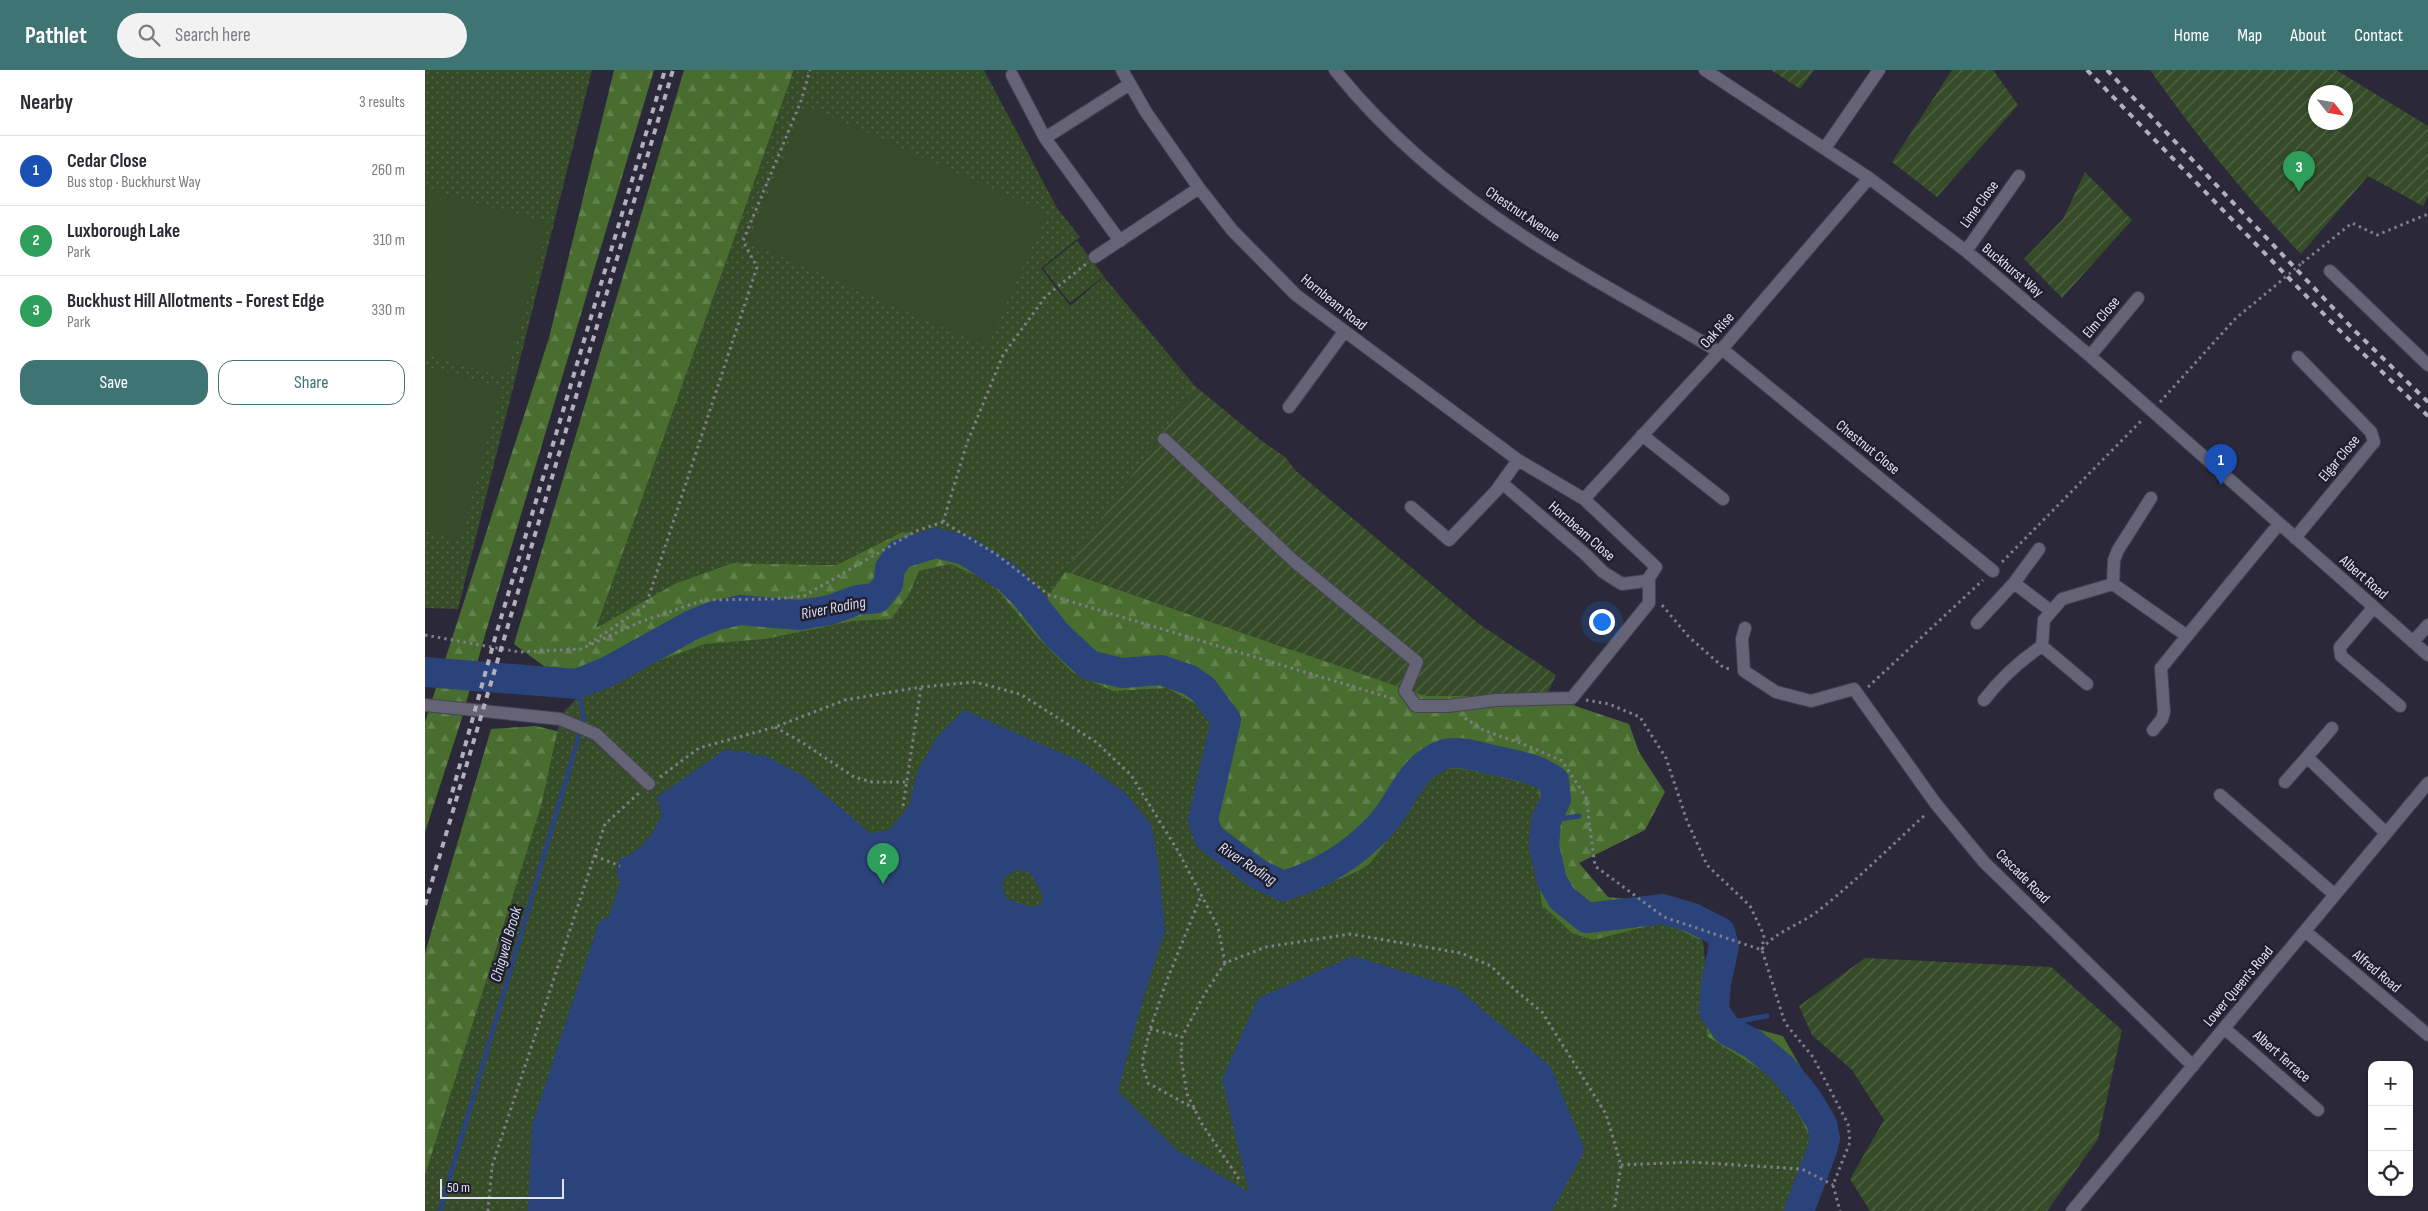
<!DOCTYPE html>
<meta charset="utf-8">
<style>
:root{--surface:#fff;--page:#f2f2f3;--text:#2b2b33;--muted:#7c7c81;--line:#e1e1e2;--accent:#3e7474}
body{margin:0;font-family:"Sofia Sans Condensed",sans-serif;background:var(--page);color:var(--text)}
.controls{position:absolute;right:15px;bottom:15px;display:grid;overflow:hidden;border-radius:10px;box-shadow:0 1px 4px #0004}
.controls button{width:45px;height:45px;display:grid;place-items:center;padding:0;border:0;border-bottom:1px solid var(--line);background:var(--surface);color:var(--text);font:25px sans-serif}
.compass{position:absolute;left:1883px;top:15px;width:45px;height:45px;border-radius:50%;background:var(--surface);box-shadow:0 1px 4px #0004;rotate:121deg}
.scale{position:absolute;left:15px;bottom:12px;width:124px;box-sizing:border-box;padding-left:5px;border:2px solid #e2e1ec;border-top:0;font-size:14px;line-height:18px;white-space:nowrap;color:#e2e1ec;-webkit-text-stroke:4px #211f2f;paint-order:stroke}
.you{position:absolute;left:1176px;top:551px;width:18px;height:18px;margin:-12px;border:4px solid #fff;border-radius:50%;background:#1a73e8;box-shadow:0 0 0 8px #1a73e833}
.badge{display:grid;place-items:center;width:32px;height:32px;border-radius:50%;background:var(--accent);color:#fff;font-size:16px;font-weight:700}
.pin{position:absolute;translate:-50% -41px;filter:drop-shadow(0 1px 2px #0008)}
.pin::after{content:'';position:absolute;top:26px;width:18px;height:15px;background:inherit;clip-path:polygon(0 0,100% 0,50% 100%)}
.list{margin:0;padding:0;list-style:none}
h2{display:flex;justify-content:space-between;align-items:center;height:65px;margin:0;padding:0 20px;font-size:21px}
h2 small{font-size:16px;font-weight:400;color:var(--muted)}
.list li{display:grid;grid-template-columns:32px 1fr auto;gap:15px;align-items:center;box-sizing:border-box;height:70px;padding:0 20px;border-top:1px solid var(--line)}
.list b{display:block;font-size:19px;white-space:nowrap}
.list p{margin:0;font-size:16px;white-space:nowrap;color:var(--muted)}
.list em{font-size:16px;font-style:normal;color:var(--muted)}
.actions{display:flex;gap:10px;padding:15px 20px}
.actions a{flex:1;padding:11px 0;border:1px solid var(--accent);border-radius:15px;text-align:center;font-size:18px;color:var(--accent)}
.actions .main{background:var(--accent);color:#fff}
.icon{flex:none;width:28px;height:28px;fill:none;stroke:currentColor;stroke-width:2;stroke-linecap:round;stroke-linejoin:round}
.map{position:relative;flex:none;width:2003px;height:1141px;overflow:hidden}
header{display:flex;align-items:center;gap:30px;box-sizing:border-box;height:70px;padding:0 25px;background:var(--accent);color:#fff}
header strong{font-size:24px}
nav{display:flex;gap:28px;margin-inline-start:auto;font-size:18px}
.search{width:350px;height:45px;background:var(--page);display:flex;align-items:center;gap:12px;box-sizing:border-box;padding:0 18px;border-radius:28px;color:var(--muted);font-size:19px}
main{display:flex}
aside{flex:1;background:var(--surface)}
.map>svg:first-child{display:block}
.forest{fill:url(#forest-firs)}
.park{fill:url(#park-dots)}
.garden{fill:url(#garden-furrows);fill-rule:evenodd}
.pitch{fill:#364c28}
.water{fill:#2b437b;fill-rule:evenodd}
.lines{fill:none;stroke-linecap:round;stroke-linejoin:round}
.stream{stroke:#2b437b;stroke-width:5}
.river{stroke:#2b437b;stroke-width:30}
.minor-casing{stroke:#454351;stroke-width:14}
.path{stroke:#7f7d8b;stroke-width:3;stroke-dasharray:2.5 4;stroke-linecap:butt}
.minor{stroke:#656376;stroke-width:12}
.rail{stroke:#b2b0bd;stroke-width:4;stroke-dasharray:6 6;stroke-linecap:butt}
.path-bridge{stroke:#7f7d8b;stroke-width:3;stroke-dasharray:2.5 4;stroke-linecap:butt}
.labels{text-anchor:middle;stroke-width:5;stroke-linejoin:round;paint-order:stroke}
.street-label{font-size:15px;fill:#e2e1ec;stroke:#211f2f}
.water-label{font-size:16px;font-style:italic;fill:#d4dcee;stroke:#211f2f}
</style>
<header>
<strong>Pathlet</strong>
<div class="search"><svg class="icon" aria-label="search" viewBox="0 0 24 24"><circle cx="10" cy="10" r="6"/><path d="M15 15l6 6"/></svg>Search here</div>
<nav><a>Home</a><a>Map</a><a>About</a><a>Contact</a></nav>
</header>
<main>
<aside>
<h2>Nearby<small>3 results</small></h2>
<ul class="list">
<li><span class="badge" style="background:#1a4fb4">1</span><div><b>Cedar Close</b><p>Bus stop · Buckhurst Way</p></div><em>260 m</em></li>
<li><span class="badge" style="background:#2e9e5b">2</span><div><b>Luxborough Lake</b><p>Park</p></div><em>310 m</em></li>
<li><span class="badge" style="background:#2e9e5b">3</span><div><b>Buckhust Hill Allotments - Forest Edge</b><p>Park</p></div><em>330 m</em></li>
</ul>
<div class="actions"><a class="main">Save</a><a>Share</a></div>
</aside>
<div class="map">
<svg width="2003" height="1141" viewBox="0 0 2003 1141">
<defs>
<pattern id="forest-firs" width="22" height="20" patternUnits="userSpaceOnUse" patternTransform="scale(1.25)"><rect width="22" height="20" fill="#486d2f"/><path d="M5 1l3.5 6h-7zM16 11l3.5 6h-7z" fill="#62824d"/></pattern>
<pattern id="park-dots" width="8" height="8" patternUnits="userSpaceOnUse" patternTransform="scale(1.25)"><rect width="8" height="8" fill="#364c28"/><path d="M2 2h.1M6 6h.1" fill="none" stroke="#536647" stroke-width="1.8" stroke-linecap="round"/></pattern>
<pattern id="garden-furrows" width="10" height="10" patternUnits="userSpaceOnUse" patternTransform="scale(1.25)"><rect width="10" height="10" fill="#364c28"/><path d="M-1 1l2-2M0 10L10 0M9 11l2-2" fill="none" stroke="#536647"/></pattern>
</defs>
<rect width="100%" height="100%" fill="#2b2839"/>
<path class="forest" d="M 189,0 L 229,0 L 60,565 L 36,651 L 0,762 L 0,652 L 124,268 Z
M 259,0 L 369,0 L 172,557 L 251,513 L 307,493 L 411,495 L 477,462 L 524,467 L 620,531 L 640,501 L 864,579 L 1121,626 L 1204,654 L 1214,682 L 1240,722 L 1220,760 L 1154,793 L 1183,827 L 1274,836 L 1279,914 L 1302,951 L 1358,966 L 1384,1012 L 1396,1068 L 1364,1141 L 1127,1141 L 204,668 L 151,620 L 89,574 Z
M 111,656 L 148,665 L 0,1141 L 0,883 L 66,659 Z"/>
<path class="park" d="M 0,0 L 167,0 L 33,539 L 0,538 Z
M 369,0 L 559,0 L 632,138 L 655,167 L 616,198 L 645,236 L 679,207 L 770,316 L 620,531 L 525,467 L 477,462 L 411,495 L 307,493 L 251,513 L 171,558 Z
M 652,171 L 679,206 L 645,233 L 618,198 Z
M 525,494 L 566,512 L 612,567 L 647,602 L 688,621 L 742,618 L 774,636 L 788,653 L 768,744 L 767,764 C 791,793 818,814 853,828 C 873,822 933,806 945,793 C 965,773 996,705 1020,699 C 1038,695 1093,712 1113,716 L 1115,734 L 1106,758 L 1117,835 L 1147,863 L 1168,870 L 1238,852 L 1278,871 L 1281,902 L 1282,966 L 1356,1013 L 1385,1066 L 1378,1098 L 1362,1141 L 0,1141 L 0,1105 L 116,736 L 136,645 L 151,629 L 151,620 L 280,574 L 340,569 L 427,551 L 466,549 L 483,526 L 494,501 Z"/>
<path class="garden" d="M 1346,0 L 1389,0 L 1375,19 Z
M 1527,0 L 1568,0 L 1593,35 L 1512,127 L 1467,92 Z
M 1725,0 L 1911,0 L 2003,56 L 2003,126 L 1998,136 L 1943,106 L 1876,184 C 1821,127 1771,65 1725,0 ZM 1890,22 L 1920,22 L 1920,52 L 1890,52 Z
M 1660,102 L 1707,150 L 1637,228 L 1599,189 L 1638,149 Z
M 770,316 L 837,371 L 860,387 L 871,401 L 1054,554 L 1131,605 L 1121,626 L 1000,626 L 640,501 Z
M 1440,888 L 1626,897 L 1697,960 L 1673,1069 L 1622,1141 L 1445,1141 L 1425,1109 L 1459,1050 L 1427,1000 L 1387,965 L 1374,936 Z"/>
<path class="pitch" d="M 380,35 L 622,143 L 562,277 L 323,172 Z
M 0,119 L 124,153 L 81,307 L 0,284 Z
M 0,296 L 77,317 L 35,471 L 0,461 Z"/>
<path class="water" d="M 539,640 L 659,693 L 700,723 L 726,754 L 733,790 L 740,861 L 718,929 L 693,1021 L 752,1080 L 824,1122 L 797,1009 L 833,928 L 928,886 L 1032,918 L 1126,997 L 1160,1080 L 1127,1141 L 103,1141 L 107,1055 L 174,852 L 184,846 L 195,813 L 191,801 L 194,790 C 217,780 226,767 237,745 L 232,727 L 301,679 L 340,686 L 377,705 L 445,763 L 464,760 L 484,736 L 492,702 L 512,667 ZM 592,799 L 605,803 L 617,823 L 617,834 L 606,837 L 582,829 L 578,819 L 578,809 Z"/>
<g class="lines">
<path class="stream" d="M 1121,751 L 1154,746
M 1297,954 L 1342,946
M 15,1141 L 159,649 L 152,614"/>
<path class="river" d="M 0,602 L 152,614 L 182,602 L 267,555 L 289,546 L 315,540 L 375,545 L 405,540 L 432,530 L 452,528 L 463,514 L 465,498 L 475,484 L 511,473 L 540,480 L 583,508 L 601,526 L 632,565 L 664,595 L 697,603 L 736,600 L 765,610 L 778,619 L 801,650 L 778,750 L 784,767 L 833,804 L 858,816 C 896,805 928,785 955,756 C 977,733 985,695 1020,684 C 1036,680 1057,688 1073,691 C 1093,696 1112,698 1129,711 L 1131,729 L 1121,751 L 1119,776 L 1127,811 L 1137,828 L 1162,848 L 1238,839 L 1268,848 L 1295,862 L 1299,876 L 1291,913 L 1289,941 L 1302,960 L 1328,974 L 1357,998 L 1382,1029 L 1397,1054 L 1400,1068 L 1397,1080 L 1374,1141"/>
<defs>
<path id="minor" d="M 697,0 L 721,42 L 774,118 L 807,160 L 871,225 L 1093,390 L 1159,429 L 1231,497 L 1224,508 L 1224,533 L 1147,628 L 1071,630 L 1023,636 L 991,636 L 980,621 L 992,592 L 870,492 L 739,369
M 910,0 C 967,71 1043,132 1120,180 C 1177,216 1237,247 1294,282
M 1280,0 L 1444,108 L 1541,181 L 1665,286 L 2003,585
M 587,5 L 620,68 L 695,171
M 620,68 L 705,14
M 1400,78 L 1454,0
M 1541,181 L 1594,106
M 670,187 L 774,118
M 1905,201 L 2003,295
M 1297,279 L 1568,501
M 1665,286 L 1713,228
M 864,337 L 919,262
M 1217,365 L 1298,429
M 1077,413 L 1160,484 L 1178,502 L 1197,514 L 1220,511 L 1224,508
M 1159,429 L 1297,279 L 1444,108
M 986,437 L 1024,470 L 1071,421 L 1093,390
M 1870,468 L 1949,372 L 1946,362 L 1873,287
M 1589,513 L 1614,479
M 1688,514 L 1689,490 L 1693,480 L 1726,428
M 1949,537 L 1915,577 L 1916,586 L 1975,636
M 1552,553 L 1589,513 L 1626,541
M 1320,558 L 1317,569 L 1319,601 L 1351,622 L 1386,631 L 1429,619 L 1511,734 L 1559,792 L 1768,996
M 1988,572 L 2003,555
M 1617,576 L 1619,550 L 1637,529 L 1688,514 L 1762,566 L 1854,454
M 1617,576 L 1662,614
M 1559,630 C 1576,608 1594,591 1617,576
M 0,635 L 135,649 L 171,664 L 224,714
M 1728,660 L 1737,649 L 1739,642 L 1736,598 L 1762,566
M 1882,687 L 1907,658
M 1860,712 L 1882,687 L 1961,763
M 1795,725 L 1910,825
M 1880,861 L 2003,965
M 1799,958 L 1893,1040
M 1647,1141 L 2003,713"/>
</defs>
<use href="#minor" class="minor-casing"/>
<path class="path" d="M 1877,193 L 1927,153 L 1952,165 L 2003,144
M 1735,332 L 1811,248 L 1844,221
M 518,452 L 542,373 L 578,285 L 621,226 L 661,194
M 1577,492 L 1718,349
M 1237,535 L 1263,566 L 1299,598 L 1306,599
M 0,565 L 94,582 L 156,579 L 215,552 L 279,530 L 348,529 L 379,526 L 491,461 L 518,452 L 571,484 L 624,525 L 969,629
M 164,574 L 221,535 L 332,197 L 318,171 L 376,31 L 385,0
M 1443,617 L 1558,510
M 1161,630 L 1184,634 L 1215,647 L 1241,688 L 1262,751 L 1282,795 L 1325,836 L 1339,865 L 1337,880
M 1040,648 L 1058,660 L 1103,676 L 1137,691 L 1161,727 L 1170,796 L 1239,847 L 1337,880 L 1360,953 L 1388,987 L 1423,1054 L 1425,1072 L 1408,1115 L 1415,1141
M 350,657 L 378,673 L 429,707 L 447,712 L 482,712
M 235,707 L 274,678 L 350,657 L 420,630 L 496,617 L 550,612 L 595,624 L 671,672 L 706,705 L 753,781 L 793,857 L 800,893 L 841,877 L 925,864 L 1036,883 L 1066,896 L 1090,920 L 1117,942 L 1181,1044 L 1196,1095 L 1189,1141
M 478,736 L 496,617
M 170,786 L 195,796
M 1337,879 C 1351,861 1375,855 1393,841 C 1431,811 1465,777 1501,744
M 800,893 L 779,925 L 757,967 L 756,988 L 762,1024 L 777,1054 L 814,1109
M 725,959 L 757,967
M 770,1039 L 723,1013 L 717,993 L 725,959 L 742,910 L 776,826
M 1196,1095 L 1265,1092 L 1377,1099 L 1408,1115
M 63,1141 L 67,1096 L 180,754 L 214,723"/>
<use href="#minor" class="minor"/>
<path class="rail" d="M 1662,0 L 1922,268 L 2003,346
M 1682,0 L 1929,260 L 2003,332
M 24,734 L 70,568 L 240,0
M 0,835 L 248,0"/>
<path class="path-bridge" d="M 1844,221 L 1877,193"/>
</g>
<g class="labels">
<g class="street-label">
<text transform="translate(1554 134) rotate(-54)" y="5">Lime Close</text>
<text transform="translate(1098 144) rotate(34)" y="5">Chestnut Avenue</text>
<text transform="translate(1588 200) rotate(40)" y="5">Buckhurst Way</text>
<text transform="translate(909 232) rotate(39)" y="5">Hornbeam Road</text>
<text transform="translate(1676 247) rotate(-50)" y="5">Elm Close</text>
<text transform="translate(1292 260) rotate(-48)" y="5">Oak Rise</text>
<text transform="translate(1443 377) rotate(39)" y="5">Chestnut Close</text>
<text transform="translate(1914 388) rotate(-50)" y="5">Elgar Close</text>
<text transform="translate(1157 461) rotate(41)" y="5">Hornbeam Close</text>
<text transform="translate(1939 507) rotate(41)" y="5">Albert Road</text>
<text transform="translate(1598 806) rotate(45)" y="5">Cascade Road</text>
<text transform="translate(1952 901) rotate(40)" y="5">Alfred Road</text>
<text transform="translate(1813 916) rotate(-50)" y="5">Lower Queen's Road</text>
<text transform="translate(1857 986) rotate(41)" y="5">Albert Terrace</text>
</g>
<g class="water-label">
<text transform="translate(408 537) rotate(-11)" y="6">River Roding</text>
<text transform="translate(823 793) rotate(33)" y="6">River Roding</text>
<text transform="translate(80 874) rotate(-74)" y="6">Chigwell Brook</text>
</g>
</g>
</svg>
<div class="controls">
<button>+</button>
<button>−</button>
<button><svg class="icon" aria-label="locate" viewBox="0 0 24 24"><circle cx="12" cy="12" r="6"/><path d="M12 2v4M12 18v4M2 12h4M18 12h4"/></svg></button>
</div>
<svg class="compass" viewBox="-18 -18 36 36"><path d="M0-13l5 13h-10z" fill="#e53935"/><path d="M0 13l5-13h-10z" fill="#7c7c81"/></svg>
<div class="scale">50 m</div>
<div class="you"></div>
<div class="pin badge" style="left:1796px;top:415px;background:#1a4fb4">1</div>
<div class="pin badge" style="left:458px;top:814px;background:#2e9e5b">2</div>
<div class="pin badge" style="left:1874px;top:122px;background:#2e9e5b">3</div>
</div>
</main>
